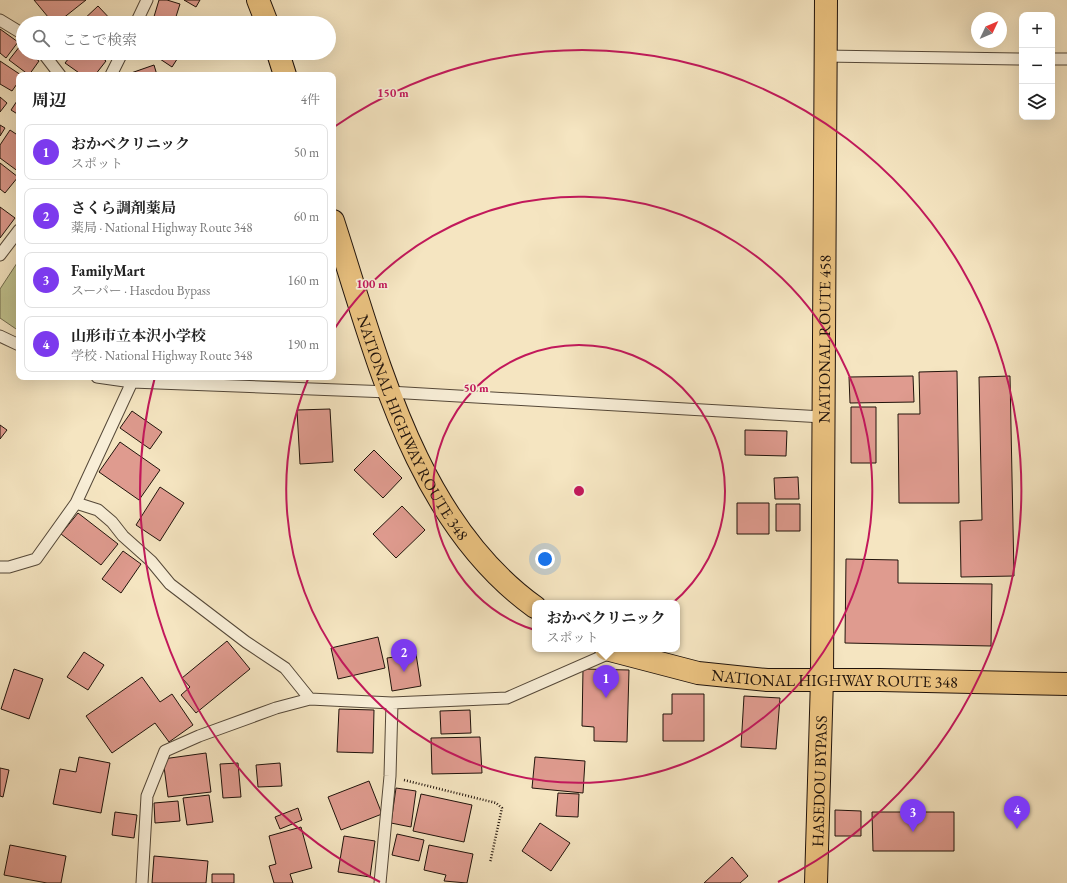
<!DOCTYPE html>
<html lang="ja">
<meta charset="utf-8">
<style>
:root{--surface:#fff;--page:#f2f2f2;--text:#222;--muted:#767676;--line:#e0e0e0;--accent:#7c3aed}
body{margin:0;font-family:"EB Garamond","Noto Serif JP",serif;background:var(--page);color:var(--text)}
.controls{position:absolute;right:12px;top:12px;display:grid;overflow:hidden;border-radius:8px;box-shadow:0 4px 16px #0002}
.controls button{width:36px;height:36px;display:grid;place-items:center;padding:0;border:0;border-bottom:1px solid var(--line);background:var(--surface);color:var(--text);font:20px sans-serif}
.compass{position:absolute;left:971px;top:12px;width:36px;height:36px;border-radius:50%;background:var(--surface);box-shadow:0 4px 16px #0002;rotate:46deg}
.you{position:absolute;left:545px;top:559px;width:14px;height:14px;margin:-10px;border:3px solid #fff;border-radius:50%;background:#1a73e8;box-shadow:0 0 0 6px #1a73e833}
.badge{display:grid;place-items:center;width:26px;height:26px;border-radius:50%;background:var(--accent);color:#fff;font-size:13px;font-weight:700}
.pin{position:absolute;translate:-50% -33px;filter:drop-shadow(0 1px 2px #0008)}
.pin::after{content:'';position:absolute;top:21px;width:14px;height:12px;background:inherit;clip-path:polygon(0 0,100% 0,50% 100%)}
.popup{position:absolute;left:532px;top:600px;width:148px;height:52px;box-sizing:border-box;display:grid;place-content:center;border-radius:8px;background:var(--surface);filter:drop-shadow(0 1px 3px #0005);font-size:13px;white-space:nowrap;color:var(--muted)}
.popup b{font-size:15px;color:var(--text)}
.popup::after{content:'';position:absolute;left:50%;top:100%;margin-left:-8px;border:8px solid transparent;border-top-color:var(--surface)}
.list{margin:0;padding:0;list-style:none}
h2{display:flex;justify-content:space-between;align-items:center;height:52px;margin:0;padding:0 16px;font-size:17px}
h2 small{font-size:13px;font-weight:400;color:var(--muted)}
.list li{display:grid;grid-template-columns:26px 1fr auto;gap:12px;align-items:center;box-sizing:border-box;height:56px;margin:0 8px 8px;padding:0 8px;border:1px solid var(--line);border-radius:8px}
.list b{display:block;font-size:15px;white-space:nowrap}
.list p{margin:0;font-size:13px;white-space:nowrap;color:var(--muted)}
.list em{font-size:13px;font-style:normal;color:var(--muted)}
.icon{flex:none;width:22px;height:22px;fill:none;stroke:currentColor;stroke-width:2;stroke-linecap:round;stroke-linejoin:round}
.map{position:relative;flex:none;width:1067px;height:883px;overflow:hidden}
.search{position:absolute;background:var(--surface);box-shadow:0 4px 16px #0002;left:16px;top:16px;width:320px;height:44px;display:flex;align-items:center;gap:10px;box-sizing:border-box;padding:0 14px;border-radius:22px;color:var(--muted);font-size:15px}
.panel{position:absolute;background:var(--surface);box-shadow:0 4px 16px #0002;left:16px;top:72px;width:320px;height:308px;border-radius:8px}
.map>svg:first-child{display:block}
.green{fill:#c1c38f;stroke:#706b4d}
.building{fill:#df9b8f;stroke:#20130b}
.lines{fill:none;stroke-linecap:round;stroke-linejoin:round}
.service-casing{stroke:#554838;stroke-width:13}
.trunk-casing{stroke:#20130b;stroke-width:24}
.path{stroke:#20130b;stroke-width:2.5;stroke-dasharray:1 2;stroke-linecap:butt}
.service{stroke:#f8eed7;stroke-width:11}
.trunk{stroke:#eac280;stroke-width:22}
.ring{fill:none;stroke:#c2185b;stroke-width:2}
.labels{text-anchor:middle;stroke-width:3.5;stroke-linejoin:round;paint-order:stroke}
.street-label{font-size:16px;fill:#20130b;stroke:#f8eed7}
.centre{fill:#c2185b;stroke:#f8eed7;stroke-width:2}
.ring-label{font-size:12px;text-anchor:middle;font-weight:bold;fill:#c2185b;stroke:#f8eed7;stroke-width:3.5;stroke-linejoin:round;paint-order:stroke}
</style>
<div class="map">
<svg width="1067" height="883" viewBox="0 0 1067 883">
<rect width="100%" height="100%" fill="#f5e5c1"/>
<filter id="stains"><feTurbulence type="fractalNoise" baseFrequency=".005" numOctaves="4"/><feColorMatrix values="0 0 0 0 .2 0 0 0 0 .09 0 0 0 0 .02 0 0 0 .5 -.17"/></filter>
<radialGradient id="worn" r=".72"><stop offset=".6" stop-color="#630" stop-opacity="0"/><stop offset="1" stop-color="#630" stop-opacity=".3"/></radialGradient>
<path class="green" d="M 19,260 L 19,331 L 0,318 L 0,289 Z"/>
<path class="building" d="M 34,0 L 86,0 L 57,23 L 53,23 Z
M 159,0 L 167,0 L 180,4 L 174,23 L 162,23 L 153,20 Z
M 184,0 L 200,0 L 196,7 Z
M 98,6 L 114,23 L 82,23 L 81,22 Z
M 0,29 L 18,42 L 6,58 L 0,53 Z
M 20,46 L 23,49 L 23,53 L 28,53 L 39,61 L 29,75 L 9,60 Z
M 73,53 L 96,53 L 106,61 L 95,75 L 82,75 L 65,63 Z
M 151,53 L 181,53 L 172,67 Z
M 0,61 L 21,75 L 19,75 L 19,81 L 12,91 L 0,84 Z
M 154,65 L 157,75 L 132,75 L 131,73 Z
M 0,97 L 7,103 L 0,112 Z
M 19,98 L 19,115 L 11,110 Z
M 0,125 L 5,128 L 0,136 Z
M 10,130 L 19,136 L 19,172 L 0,158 L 0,145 Z
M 0,163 L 18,177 L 5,193 L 0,189 Z
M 0,207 L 15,218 L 0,238 Z
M 957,371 L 959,503 L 899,503 L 898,414 L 920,414 L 919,372 Z
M 913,376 L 914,402 L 850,403 L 849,377 Z
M 1010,376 L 1014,576 L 961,577 L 960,521 L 982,520 L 979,377 Z
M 851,407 L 876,407 L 876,463 L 851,463 Z
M 330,409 L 333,462 L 300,464 L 297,410 Z
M 132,411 L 162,432 L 150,449 L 120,428 Z
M 0,425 L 7,430 L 0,439 Z
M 745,430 L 787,431 L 786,456 L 745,455 Z
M 120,442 L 160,470 L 139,500 L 99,472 Z
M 374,450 L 402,478 L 383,498 L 354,470 Z
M 798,477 L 799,499 L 775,499 L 774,478 Z
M 160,487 L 184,503 L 160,541 L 136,525 Z
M 737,503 L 769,503 L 769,534 L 737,534 Z
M 776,504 L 800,504 L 800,531 L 776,531 Z
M 402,506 L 425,530 L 396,558 L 373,534 Z
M 78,513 L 118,544 L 101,565 L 61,534 Z
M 123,551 L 141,564 L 121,593 L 102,579 Z
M 846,559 L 898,560 L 898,583 L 992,584 L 991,646 L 845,643 Z
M 378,637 L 385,668 L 338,679 L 331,648 Z
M 227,641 L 250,669 L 196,713 L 181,695 L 190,687 L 182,678 Z
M 84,652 L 104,665 L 88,690 L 67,677 Z
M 416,654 L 421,686 L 392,691 L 387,658 Z
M 14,669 L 43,679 L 29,719 L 1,709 Z
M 583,669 L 629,670 L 627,742 L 594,741 L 594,727 L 582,726 Z
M 142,677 L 160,702 L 172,694 L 193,725 L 169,742 L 155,723 L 112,753 L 86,716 Z
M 672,694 L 704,694 L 704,741 L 663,741 L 663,714 L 672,714 Z
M 744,696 L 780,698 L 776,749 L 741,747 Z
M 339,709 L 374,710 L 373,753 L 337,752 Z
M 470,710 L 471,733 L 441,734 L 440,711 Z
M 480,737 L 482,773 L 432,774 L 431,738 Z
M 206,753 L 211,792 L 168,797 L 163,759 Z
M 79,757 L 110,763 L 101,813 L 53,804 L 60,769 L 76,772 Z
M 535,757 L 585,761 L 583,793 L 532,788 Z
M 238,763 L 241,797 L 223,798 L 220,764 Z
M 280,763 L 282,786 L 258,787 L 256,765 Z
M 0,768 L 9,770 L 3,797 L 0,796 Z
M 369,781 L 382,814 L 341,830 L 328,797 Z
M 396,788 L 416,791 L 411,827 L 391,823 Z
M 558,793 L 579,794 L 578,817 L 556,816 Z
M 421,794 L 472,805 L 464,842 L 413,831 Z
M 209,795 L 213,822 L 187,825 L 183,798 Z
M 178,801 L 180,821 L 155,823 L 154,803 Z
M 298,808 L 302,820 L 280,829 L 275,817 Z
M 835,810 L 861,811 L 861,836 L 835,836 Z
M 115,812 L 137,815 L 134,838 L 112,835 Z
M 872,812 L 954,812 L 954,851 L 873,851 Z
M 540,823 L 570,843 L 551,871 L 522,851 Z
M 301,827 L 312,868 L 290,874 L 293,883 L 274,883 L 269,866 L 276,864 L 269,836 Z
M 397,834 L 424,840 L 419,861 L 392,855 Z
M 344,836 L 375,841 L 370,877 L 338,872 Z
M 10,845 L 66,856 L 61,883 L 47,883 L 4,875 Z
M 429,845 L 473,854 L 467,883 L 444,881 L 446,875 L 424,870 Z
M 154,856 L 208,861 L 206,883 L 152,883 Z
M 732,857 L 748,876 L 740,883 L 704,883 Z
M 212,874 L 234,874 L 234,883 L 212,883 Z"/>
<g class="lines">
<defs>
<path id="service" d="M 0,20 L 23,34
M 136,23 L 147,0
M 43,53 L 60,75
M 824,56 L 1022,59
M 1052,59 L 1067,59
M 111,75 L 122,53
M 0,255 L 19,230
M 0,336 L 19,345
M 97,377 L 132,382 L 389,392 L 823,417
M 76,503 L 98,510 L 112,522 L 123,536 L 151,561 L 170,584 L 246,642 L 285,668 L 310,699
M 0,567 L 9,567 L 36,559 L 76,503 L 132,382
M 142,883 L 147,796 L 165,751 L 199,736 L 276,708 L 310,699 L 392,703 L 507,698 L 612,652
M 380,883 L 390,776 L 392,703"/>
<g id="trunk">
<path d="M 258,0 L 267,23"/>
<path d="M 278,53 L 285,75"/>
<path id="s1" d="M 333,221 C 377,356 414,520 535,607"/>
<path id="s2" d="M 606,649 L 698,673 L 767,680 L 880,680 L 1067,684"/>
<path id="s3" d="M 816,883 L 822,679 L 826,0"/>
</g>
</defs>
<use href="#service" class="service-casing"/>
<use href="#trunk" class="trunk-casing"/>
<path class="path" d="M 404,780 L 496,803 L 502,808 L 490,863"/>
<use href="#service" class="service"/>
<use href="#trunk" class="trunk"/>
</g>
<g class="ring">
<circle cx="579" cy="491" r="146"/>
<path d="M333 331A293 293 0 1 1 308 379"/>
<path d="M380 882A439 439 0 0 1 155 377M334 127A439 439 0 1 1 778 882"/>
</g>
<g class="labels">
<g class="street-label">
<text dy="6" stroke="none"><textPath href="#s3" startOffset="544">NATIONAL ROUTE 458</textPath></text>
<text dy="6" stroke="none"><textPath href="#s1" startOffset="222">NATIONAL HIGHWAY ROUTE 348</textPath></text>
<text dy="6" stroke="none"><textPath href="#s2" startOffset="232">NATIONAL HIGHWAY ROUTE 348</textPath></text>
<text dy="6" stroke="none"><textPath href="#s3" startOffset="102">HASEDOU BYPASS</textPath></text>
</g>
</g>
<circle cx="579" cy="491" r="6" class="centre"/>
<g class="ring-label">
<text x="393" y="97">150 m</text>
<text x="372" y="288">100 m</text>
<text x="476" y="392">50 m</text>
</g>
<rect width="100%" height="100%" filter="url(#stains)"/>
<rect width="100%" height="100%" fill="url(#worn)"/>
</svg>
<div class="controls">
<button>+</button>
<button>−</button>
<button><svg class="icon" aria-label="layers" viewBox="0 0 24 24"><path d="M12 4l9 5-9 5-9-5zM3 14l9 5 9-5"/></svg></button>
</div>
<svg class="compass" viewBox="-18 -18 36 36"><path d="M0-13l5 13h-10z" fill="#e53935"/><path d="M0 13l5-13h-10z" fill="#767676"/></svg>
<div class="you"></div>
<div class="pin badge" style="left:606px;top:698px">1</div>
<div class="popup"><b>おかべクリニック</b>スポット</div>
<div class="pin badge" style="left:404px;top:672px">2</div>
<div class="pin badge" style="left:913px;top:832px">3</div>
<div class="pin badge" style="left:1017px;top:829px">4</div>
<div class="search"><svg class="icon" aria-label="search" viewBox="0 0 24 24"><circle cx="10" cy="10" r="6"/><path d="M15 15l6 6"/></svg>ここで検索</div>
<section class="panel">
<h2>周辺<small>4件</small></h2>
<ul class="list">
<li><span class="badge">1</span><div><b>おかべクリニック</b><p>スポット</p></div><em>50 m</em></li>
<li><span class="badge">2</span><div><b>さくら調剤薬局</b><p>薬局 · National Highway Route 348</p></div><em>60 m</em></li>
<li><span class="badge">3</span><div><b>FamilyMart</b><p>スーパー · Hasedou Bypass</p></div><em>160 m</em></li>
<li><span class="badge">4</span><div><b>山形市立本沢小学校</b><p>学校 · National Highway Route 348</p></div><em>190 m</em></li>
</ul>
</section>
</div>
